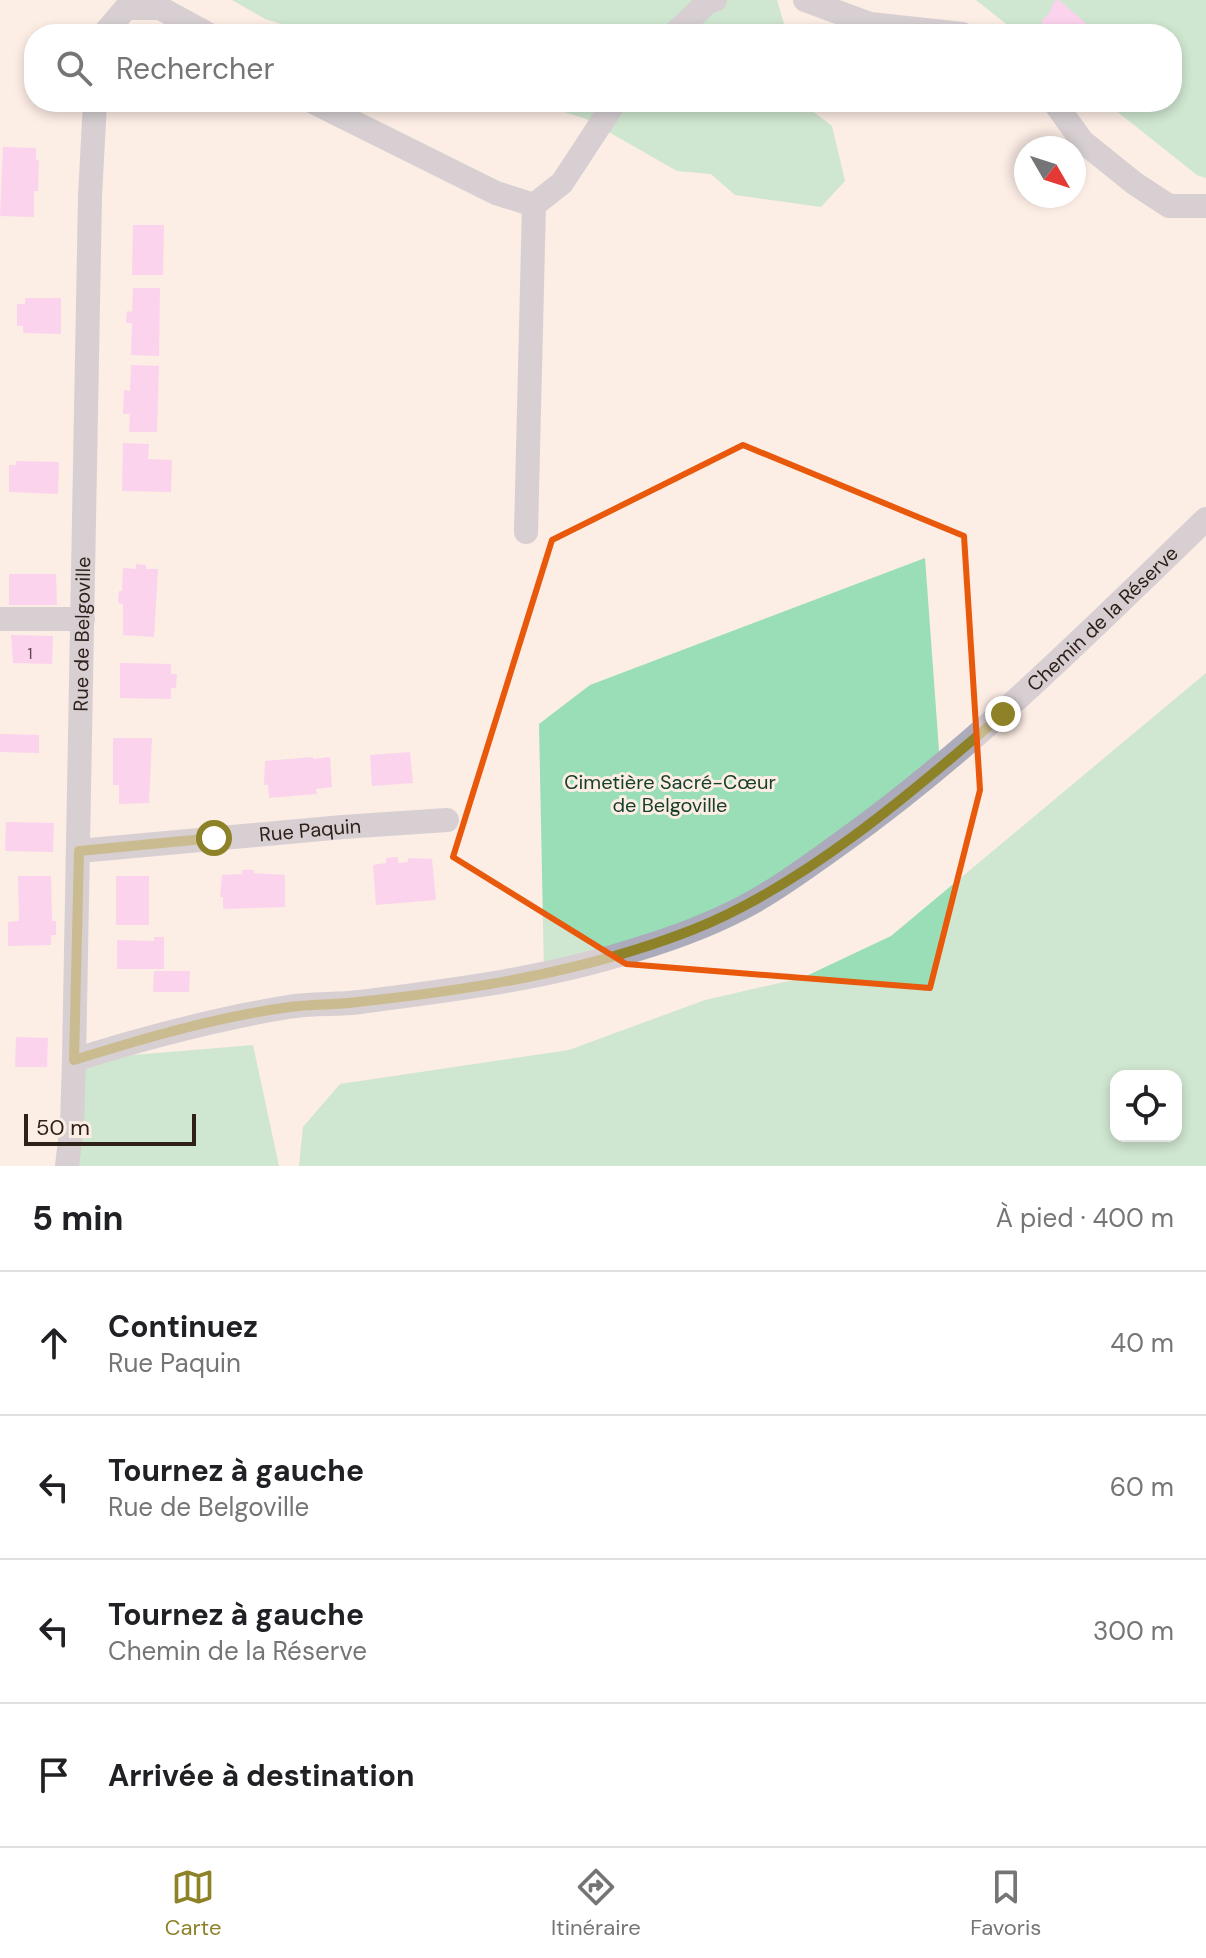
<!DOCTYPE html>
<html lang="fr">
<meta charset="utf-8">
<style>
:root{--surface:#fff;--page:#f6f6f6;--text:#202124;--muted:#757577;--line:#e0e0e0;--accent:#8e8229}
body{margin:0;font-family:"DM Sans",sans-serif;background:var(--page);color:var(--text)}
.controls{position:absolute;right:24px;bottom:24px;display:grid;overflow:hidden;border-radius:16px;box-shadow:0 4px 12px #0003}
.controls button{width:72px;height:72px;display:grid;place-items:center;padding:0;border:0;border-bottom:2px solid var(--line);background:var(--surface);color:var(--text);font:40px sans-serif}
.compass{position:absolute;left:1014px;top:136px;width:72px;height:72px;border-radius:50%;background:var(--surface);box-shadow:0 4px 12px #0003;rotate:129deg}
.scale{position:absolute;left:24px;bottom:20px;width:172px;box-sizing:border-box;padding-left:8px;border:4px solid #2e2119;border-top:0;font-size:22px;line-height:28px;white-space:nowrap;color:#2e2119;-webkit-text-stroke:6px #fcede5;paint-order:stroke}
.stop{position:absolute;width:24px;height:24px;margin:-18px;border:6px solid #8e8229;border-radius:50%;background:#fff}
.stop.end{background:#8e8229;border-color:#fff;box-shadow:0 2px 8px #0008}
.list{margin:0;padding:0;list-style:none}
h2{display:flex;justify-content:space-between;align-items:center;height:104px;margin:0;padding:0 32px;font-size:34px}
h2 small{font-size:26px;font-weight:400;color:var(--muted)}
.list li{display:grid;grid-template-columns:52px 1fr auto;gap:24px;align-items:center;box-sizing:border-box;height:144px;padding:0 32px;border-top:2px solid var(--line)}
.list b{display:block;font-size:30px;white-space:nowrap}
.list p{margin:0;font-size:26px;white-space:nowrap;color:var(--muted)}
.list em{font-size:26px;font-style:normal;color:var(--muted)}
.icon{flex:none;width:44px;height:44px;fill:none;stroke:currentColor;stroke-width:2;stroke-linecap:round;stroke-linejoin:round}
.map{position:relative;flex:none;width:1206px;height:1166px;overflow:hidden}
.search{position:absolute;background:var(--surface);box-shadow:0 4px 12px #0003;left:24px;right:24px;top:24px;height:88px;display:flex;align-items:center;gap:20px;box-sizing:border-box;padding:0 28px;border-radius:32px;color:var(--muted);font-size:30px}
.sheet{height:680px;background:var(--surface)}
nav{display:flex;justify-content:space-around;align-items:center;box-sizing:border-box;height:112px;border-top:2px solid var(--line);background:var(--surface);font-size:22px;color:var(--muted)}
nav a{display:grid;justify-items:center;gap:4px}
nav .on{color:var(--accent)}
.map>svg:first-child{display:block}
.green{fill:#99deb7;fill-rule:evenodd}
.building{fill:#fbb4f5}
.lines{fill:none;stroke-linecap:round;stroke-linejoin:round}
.minor{stroke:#ababbb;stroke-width:24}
.tertiary{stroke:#ababbb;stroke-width:24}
.route{stroke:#8e8229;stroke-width:10}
.marked{fill:none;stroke:#e8590c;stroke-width:6;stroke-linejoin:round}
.labels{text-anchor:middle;stroke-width:6;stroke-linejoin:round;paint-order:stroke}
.number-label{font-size:16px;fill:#614650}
.street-label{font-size:20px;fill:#2e2119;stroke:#fcede5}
.park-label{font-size:20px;fill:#17402b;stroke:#fcede5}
</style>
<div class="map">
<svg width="1206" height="1166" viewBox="0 0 1206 1166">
<rect width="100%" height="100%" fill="#fcede5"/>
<path class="green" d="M 232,0 L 777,0 L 787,34 L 314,34 L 265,19 Z
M 976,0 L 1206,0 L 1206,178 L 1197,175 L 1105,102 L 1172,102 L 1172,34 L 1019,34 Z
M 533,102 L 811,102 L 811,110 L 832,126 L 845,181 L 821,207 L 735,195 L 711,174 L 677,171 L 586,119 Z
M 925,558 L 940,764 L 752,898 L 544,973 L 539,724 L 590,685 Z
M 1206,673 L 1206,1166 L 299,1166 L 303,1127 L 340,1084 L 569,1050 L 705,1000 L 802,978 L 891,936 ZM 1116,1076 L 1176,1076 L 1176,1136 L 1116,1136 Z
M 253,1045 L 279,1166 L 65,1166 L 74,1060 Z"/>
<path class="building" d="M 1059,0 L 1088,25 L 1081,34 L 1055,34 L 1041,22 L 1050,12 L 1054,1 Z
M 3,147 L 36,148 L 36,160 L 39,160 L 38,191 L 34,191 L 34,217 L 0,216 Z
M 133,225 L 164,225 L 163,275 L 132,275 Z
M 133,288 L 160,288 L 159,356 L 131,355 L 132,323 L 126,323 L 127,311 L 132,312 Z
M 25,298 L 61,298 L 61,334 L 23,333 L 23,326 L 17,326 L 17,304 L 25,304 Z
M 131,365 L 159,366 L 157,432 L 129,432 L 130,414 L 123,414 L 124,390 L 130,391 Z
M 123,443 L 149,444 L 148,459 L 172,460 L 171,492 L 122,491 Z
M 16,461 L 59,462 L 58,494 L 9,492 L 9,465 L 16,465 Z
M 136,564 L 146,565 L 146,569 L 158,569 L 154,637 L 123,635 L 123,604 L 118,603 L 119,591 L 122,591 L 123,568 L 136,569 Z
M 9,574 L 56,574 L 57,605 L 9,605 Z
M 11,635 L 53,636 L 52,664 L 13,663 Z
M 120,663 L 171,664 L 171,674 L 177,674 L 176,688 L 171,688 L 171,699 L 120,698 Z
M 0,734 L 39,735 L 39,753 L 0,752 Z
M 113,738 L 152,738 L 149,803 L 119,804 L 119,785 L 113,785 Z
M 410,752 L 413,783 L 372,786 L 370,755 Z
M 313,757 L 313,759 L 330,757 L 332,787 L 316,789 L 317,794 L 269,798 L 268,785 L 264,785 L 265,761 Z
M 6,822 L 54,823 L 53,852 L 5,851 Z
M 398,857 L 398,863 L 408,862 L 408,858 L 432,859 L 436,900 L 376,905 L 373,865 L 386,863 L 386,858 Z
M 242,870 L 254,870 L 254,873 L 285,875 L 285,907 L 223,909 L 223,897 L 220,897 L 222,875 L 242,874 Z
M 18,876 L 51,876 L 52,921 L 56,921 L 56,935 L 51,935 L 51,945 L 8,946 L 8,922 L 19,921 Z
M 116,876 L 149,876 L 149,925 L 116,925 Z
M 154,937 L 164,937 L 164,969 L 117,969 L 117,940 L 154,941 Z
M 154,971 L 190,971 L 189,992 L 153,992 Z
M 16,1037 L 48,1038 L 47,1067 L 15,1067 Z"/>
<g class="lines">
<g class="minor">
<path d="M 805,0 L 870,24 L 962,34"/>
<path d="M 104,34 L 126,8 L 160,8 L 208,34"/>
<path d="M 674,34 L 708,2 L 715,0"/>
<path d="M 313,102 L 496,193 L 534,205 L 562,183 L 615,102"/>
<path d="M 1054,102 L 1082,141 L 1134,183 L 1169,206 L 1206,206"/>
<path d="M 526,532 L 534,205"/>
<path d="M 0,619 L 83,619"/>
<path id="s1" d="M 79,851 L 343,827 L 447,820"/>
<path id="s2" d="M 74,1060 L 90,196 L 95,102"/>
</g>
<path class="tertiary" id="s3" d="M 67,1166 L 72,1125 L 74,1060 C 144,1038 215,1019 288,1007 C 312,1003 336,1005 360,1002 C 452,990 545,979 635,950 C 675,938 718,922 755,901 C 785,884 813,863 841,843 C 974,748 1089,632 1206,519"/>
</g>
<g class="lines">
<path class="route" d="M 214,838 L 79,851 L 74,1060 C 145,1038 216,1017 290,1007 C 312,1004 335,1005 357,1002 C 470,990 585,972 692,930 C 802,887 914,791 1003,714"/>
</g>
<path d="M0 0H1206V1166H0ZM 743,445 L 964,536 L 980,790 L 930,988 L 626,964 L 453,857 L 552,540 Z" fill="#fcede5" fill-opacity=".55" fill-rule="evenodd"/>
<path class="marked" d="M 743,445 L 964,536 L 980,790 L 930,988 L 626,964 L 453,857 L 552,540 Z"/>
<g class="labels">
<g class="number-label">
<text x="30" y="659">1</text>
</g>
<g class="street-label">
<text dy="7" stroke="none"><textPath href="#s3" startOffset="1258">Chemin de la Réserve</textPath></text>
<text dy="7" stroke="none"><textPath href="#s2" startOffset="426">Rue de Belgoville</textPath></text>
<text dy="7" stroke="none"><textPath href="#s1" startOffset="232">Rue Paquin</textPath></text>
</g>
<g class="park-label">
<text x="670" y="789">Cimetière Sacré-Cœur<tspan x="670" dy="23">de Belgoville</tspan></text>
</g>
</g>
</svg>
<div class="controls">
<button><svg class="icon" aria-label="locate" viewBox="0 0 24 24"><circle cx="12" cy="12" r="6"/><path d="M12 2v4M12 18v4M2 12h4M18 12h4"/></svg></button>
</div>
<svg class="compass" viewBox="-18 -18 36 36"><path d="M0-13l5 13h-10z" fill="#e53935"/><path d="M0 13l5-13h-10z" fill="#757577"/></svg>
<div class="scale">50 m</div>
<div class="stop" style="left:214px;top:838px"></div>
<div class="stop end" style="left:1003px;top:714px"></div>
<div class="search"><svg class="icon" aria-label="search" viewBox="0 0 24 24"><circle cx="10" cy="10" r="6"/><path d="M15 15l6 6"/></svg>Rechercher</div>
</div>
<section class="sheet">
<h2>5 min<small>À pied · 400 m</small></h2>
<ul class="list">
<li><svg class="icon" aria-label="ahead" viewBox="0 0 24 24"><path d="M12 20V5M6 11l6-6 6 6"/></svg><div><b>Continuez</b><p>Rue Paquin</p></div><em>40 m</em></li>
<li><svg class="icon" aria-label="left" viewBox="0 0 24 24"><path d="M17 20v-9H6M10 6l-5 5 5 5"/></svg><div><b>Tournez à gauche</b><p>Rue de Belgoville</p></div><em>60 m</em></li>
<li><svg class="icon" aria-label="left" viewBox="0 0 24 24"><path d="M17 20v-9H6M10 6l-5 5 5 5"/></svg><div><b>Tournez à gauche</b><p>Chemin de la Réserve</p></div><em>300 m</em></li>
<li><svg class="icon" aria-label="arrive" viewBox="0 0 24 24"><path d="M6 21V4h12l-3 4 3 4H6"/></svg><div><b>Arrivée à destination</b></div></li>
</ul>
</section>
<nav>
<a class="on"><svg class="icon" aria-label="map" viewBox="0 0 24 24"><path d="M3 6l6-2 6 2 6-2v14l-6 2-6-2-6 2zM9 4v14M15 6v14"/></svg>Carte</a>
<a><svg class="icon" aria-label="directions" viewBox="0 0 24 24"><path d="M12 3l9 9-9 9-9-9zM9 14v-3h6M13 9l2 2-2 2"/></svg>Itinéraire</a>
<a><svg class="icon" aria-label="saved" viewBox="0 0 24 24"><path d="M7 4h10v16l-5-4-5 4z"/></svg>Favoris</a>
</nav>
